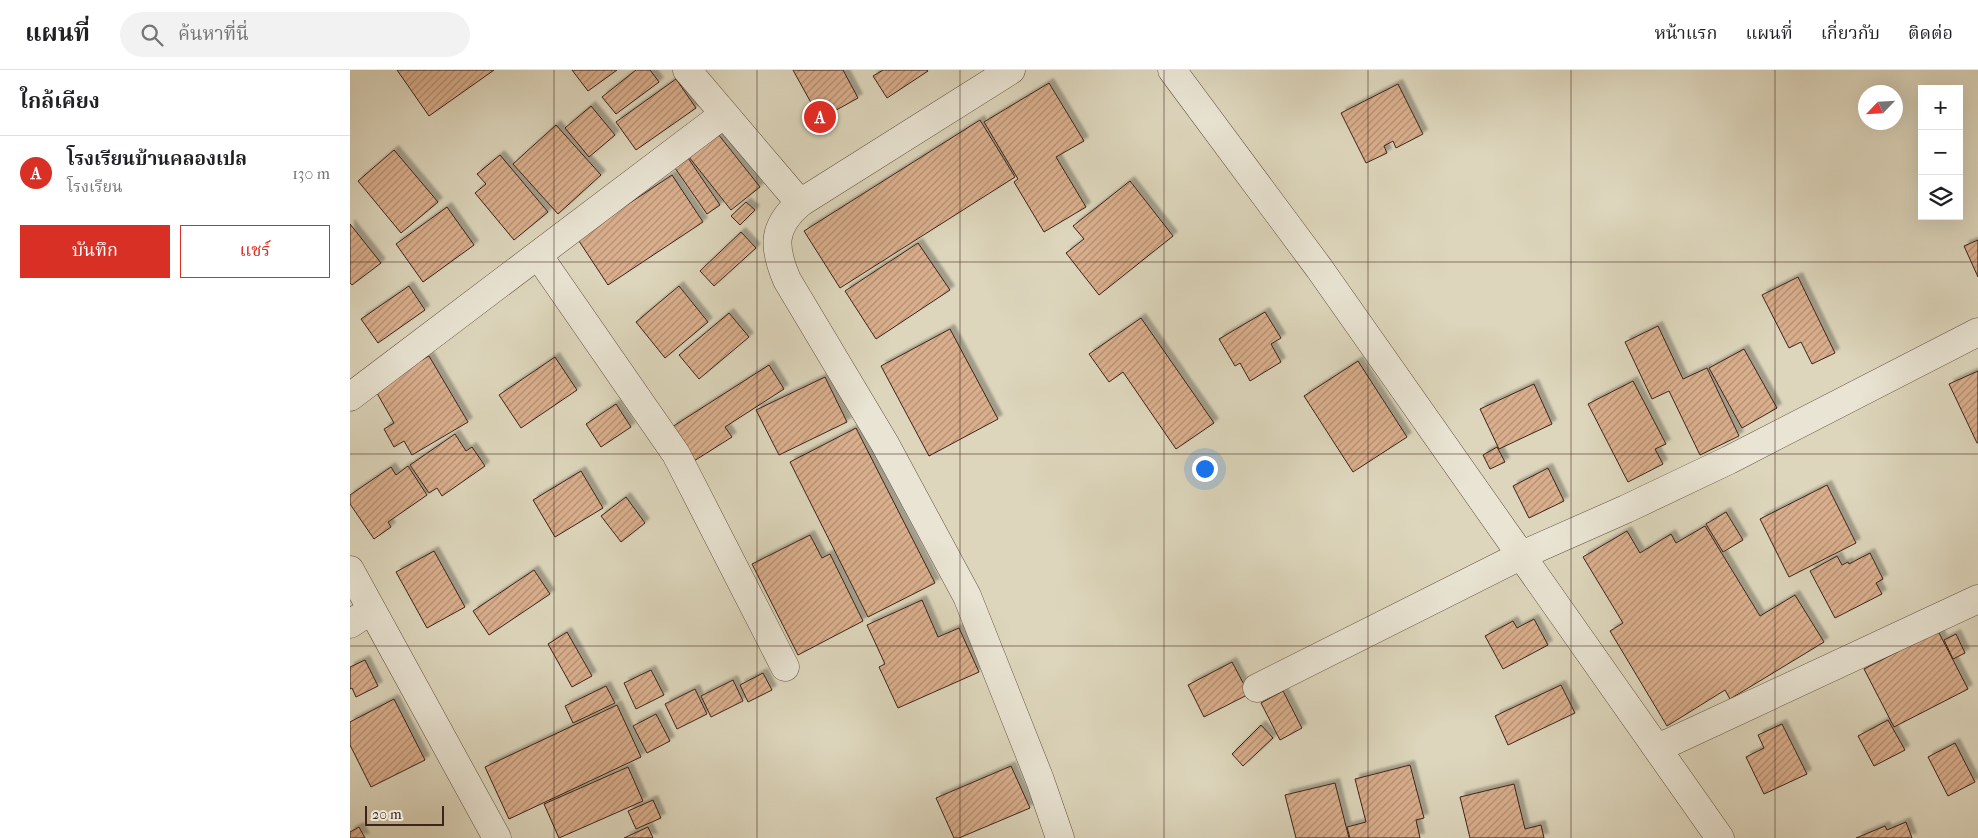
<!DOCTYPE html>
<html lang="th">
<meta charset="utf-8">
<style>
:root{--surface:#fff;--page:#f2f2f2;--text:#202124;--muted:#757577;--line:#e0e0e0;--accent:#d93025}
body{margin:0;font-family:"IM FELL French Canon","Noto Serif Thai",serif;background:var(--page);color:var(--text)}
.controls{position:absolute;right:15px;top:15px;display:grid;overflow:hidden;border-radius:0px;box-shadow:0 5px 20px #0002}
.controls button{width:45px;height:45px;display:grid;place-items:center;padding:0;border:0;border-bottom:1px solid var(--line);background:var(--surface);color:var(--text);font:25px sans-serif}
.compass{position:absolute;left:1508px;top:15px;width:45px;height:45px;border-radius:50%;background:var(--surface);box-shadow:0 5px 20px #0002;rotate:245deg}
.scale{position:absolute;left:15px;bottom:12px;width:79px;box-sizing:border-box;padding-left:5px;border:2px solid #3d2319;border-top:0;font-size:14px;line-height:18px;white-space:nowrap;color:#3d2319;-webkit-text-stroke:4px #e9e4d3;paint-order:stroke}
.you{position:absolute;left:854px;top:398px;width:18px;height:18px;margin:-12px;border:4px solid #fff;border-radius:50%;background:#1a73e8;box-shadow:0 0 0 8px #1a73e833}
.badge{display:grid;place-items:center;width:32px;height:32px;border-radius:50%;background:var(--accent);color:#fff;font-size:16px;font-weight:700}
.pin{position:absolute;translate:-50% -50%;border:2px solid #fff;box-shadow:0 1px 5px #0006}
.list{margin:0;padding:0;list-style:none}
h2{display:flex;justify-content:space-between;align-items:center;height:65px;margin:0;padding:0 20px;font-size:21px}
h2 small{font-size:16px;font-weight:400;color:var(--muted)}
.list li{display:grid;grid-template-columns:32px 1fr auto;gap:15px;align-items:center;box-sizing:border-box;height:75px;padding:0 20px;border-top:1px solid var(--line)}
.list b{display:block;font-size:19px;white-space:nowrap}
.list p{margin:0;font-size:16px;white-space:nowrap;color:var(--muted)}
.list em{font-size:16px;font-style:normal;color:var(--muted)}
.actions{display:flex;gap:10px;padding:15px 20px}
.actions a{flex:1;padding:11px 0;border:1px solid var(--accent);border-radius:0px;text-align:center;font-size:18px;color:var(--accent)}
.actions .main{background:var(--accent);color:#fff}
.icon{flex:none;width:28px;height:28px;fill:none;stroke:currentColor;stroke-width:2;stroke-linecap:round;stroke-linejoin:round}
.map{position:relative;flex:none;width:1628px;height:768px;overflow:hidden}
header{display:flex;align-items:center;gap:30px;box-sizing:border-box;height:70px;padding:0 25px;background:var(--surface);border-bottom:1px solid var(--line)}
header strong{font-size:24px}
nav{display:flex;gap:28px;margin-inline-start:auto;font-size:18px}
.search{width:350px;height:45px;background:var(--page);display:flex;align-items:center;gap:12px;box-sizing:border-box;padding:0 18px;border-radius:28px;color:var(--muted);font-size:19px}
main{display:flex}
aside{flex:1;background:var(--surface)}
.map>svg:first-child{display:block}
.building{fill:url(#building-hatch);stroke:#3d2319;filter:url(#shadow)}
.lines{fill:none;stroke-linecap:round;stroke-linejoin:round}
.minor-casing{stroke:#655042;stroke-width:29}
.tertiary-casing{stroke:#655042;stroke-width:29}
.minor{stroke:#e9e4d3;stroke-width:28}
.tertiary{stroke:#e9e4d3;stroke-width:28}
.grid{fill:none;stroke:#3d2319;stroke-width:1;stroke-opacity:0.55}
</style>
<header>
<strong>แผนที่</strong>
<div class="search"><svg class="icon" aria-label="search" viewBox="0 0 24 24"><circle cx="10" cy="10" r="6"/><path d="M15 15l6 6"/></svg>ค้นหาที่นี่</div>
<nav><a>หน้าแรก</a><a>แผนที่</a><a>เกี่ยวกับ</a><a>ติดต่อ</a></nav>
</header>
<main>
<aside>
<h2>ใกล้เคียง<small></small></h2>
<ul class="list">
<li><span class="badge">A</span><div><b>โรงเรียนบ้านคลองเปล</b><p>โรงเรียน</p></div><em>130 m</em></li>
</ul>
<div class="actions"><a class="main">บันทึก</a><a>แชร์</a></div>
</aside>
<div class="map">
<svg width="1628" height="768" viewBox="0 0 1628 768">
<defs>
<pattern id="building-hatch" width="6" height="6" patternUnits="userSpaceOnUse" patternTransform="scale(1.25)"><rect width="6" height="6" fill="#daaf8d"/><path d="M-1 1l2-2M0 6l6-6M5 7l2-2" fill="none" stroke="#b28e72"/></pattern>
<filter id="shadow"><feDropShadow dx="4.5" dy="-4.5" stdDeviation="1" flood-color="#0004"/></filter>
</defs>
<rect width="100%" height="100%" fill="#ddd6bc"/>
<filter id="stains"><feTurbulence type="fractalNoise" baseFrequency=".004" numOctaves="4"/><feColorMatrix values="0 0 0 0 .2 0 0 0 0 .09 0 0 0 0 .02 0 0 0 .5 -.17"/></filter>
<radialGradient id="worn" r=".72"><stop offset=".6" stop-color="#630" stop-opacity="0"/><stop offset="1" stop-color="#630" stop-opacity=".3"/></radialGradient>
<path class="building" d="M 47,0 L 144,0 L 79,46 Z
M 222,0 L 267,0 L 238,21 Z
M 286,0 L 300,0 L 309,12 L 266,44 L 252,27 Z
M 443,0 L 493,0 L 508,28 L 470,49 Z
M 533,0 L 577,0 L 578,1 L 537,28 L 523,6 Z
M 326,9 L 346,38 L 286,80 L 266,52 Z
M 699,13 L 734,71 L 706,87 L 736,137 L 694,162 L 664,112 L 668,109 L 634,52 Z
M 1048,14 L 1073,64 L 1046,78 L 1043,71 L 1034,76 L 1037,83 L 1016,93 L 991,43 Z
M 241,36 L 265,65 L 239,87 L 215,58 Z
M 630,50 L 665,107 L 490,218 L 454,161 Z
M 206,55 L 251,105 L 208,144 L 163,94 Z
M 368,64 L 410,117 L 381,140 L 339,87 Z
M 44,80 L 88,132 L 51,163 L 8,111 Z
M 150,85 L 198,142 L 164,170 L 125,123 L 136,114 L 127,104 Z
M 338,88 L 370,135 L 357,144 L 325,98 Z
M 322,105 L 353,152 L 258,215 L 227,168 Z
M 780,111 L 823,166 L 749,225 L 716,183 L 734,169 L 723,156 Z
M 396,132 L 405,140 L 390,155 L 381,146 Z
M 97,137 L 124,175 L 73,212 L 46,174 Z
M 0,154 L 31,193 L 2,215 L 0,213 Z
M 391,162 L 406,178 L 364,216 L 350,201 Z
M 1628,170 L 1628,207 L 1614,176 Z
M 568,173 L 600,220 L 526,269 L 495,221 Z
M 1448,207 L 1485,283 L 1462,294 L 1451,272 L 1439,278 L 1412,225 Z
M 59,216 L 75,240 L 28,273 L 11,249 Z
M 329,216 L 358,252 L 315,288 L 286,252 Z
M 915,242 L 931,268 L 921,274 L 931,292 L 900,311 L 890,293 L 885,296 L 869,269 Z
M 379,243 L 399,267 L 349,309 L 329,285 Z
M 791,248 L 864,353 L 826,379 L 773,302 L 759,312 L 739,284 Z
M 1308,256 L 1333,309 L 1357,298 L 1389,366 L 1350,385 L 1319,321 L 1302,329 L 1275,272 Z
M 600,259 L 648,349 L 579,386 L 531,296 Z
M 1394,279 L 1427,338 L 1392,358 L 1359,298 Z
M 79,286 L 118,352 L 62,385 L 54,371 L 44,377 L 34,359 L 44,353 L 24,318 Z
M 205,287 L 227,320 L 171,358 L 149,325 Z
M 1008,291 L 1057,367 L 1003,402 L 954,326 Z
M 419,295 L 434,319 L 375,357 L 382,367 L 344,391 L 322,357 Z
M 1628,301 L 1628,373 L 1627,373 L 1599,314 Z
M 475,307 L 497,352 L 429,385 L 406,340 Z
M 1283,311 L 1316,374 L 1305,379 L 1313,394 L 1278,412 L 1238,334 Z
M 1184,314 L 1202,354 L 1149,379 L 1130,339 Z
M 266,334 L 281,357 L 251,377 L 236,354 Z
M 506,358 L 585,513 L 518,547 L 440,392 Z
M 105,364 L 116,381 L 122,377 L 135,396 L 92,426 L 87,418 L 79,423 L 60,395 Z
M 1147,377 L 1155,392 L 1140,399 L 1133,385 Z
M 58,396 L 77,425 L 38,452 L 41,457 L 24,469 L 0,434 L 0,425 L 41,397 L 46,405 Z
M 1198,398 L 1214,431 L 1179,448 L 1163,416 Z
M 231,401 L 253,438 L 205,467 L 183,430 Z
M 1477,415 L 1506,473 L 1439,507 L 1410,449 Z
M 276,427 L 295,453 L 271,472 L 251,446 Z
M 1376,442 L 1393,470 L 1373,482 L 1356,454 Z
M 1355,456 L 1410,546 L 1445,525 L 1474,572 L 1380,629 L 1375,620 L 1317,656 L 1260,561 L 1273,553 L 1233,487 L 1277,461 L 1290,483 L 1321,464 L 1326,473 Z
M 460,465 L 472,488 L 480,484 L 513,551 L 448,585 L 402,494 Z
M 84,481 L 115,537 L 77,558 L 46,502 Z
M 1520,483 L 1533,509 L 1526,513 L 1532,524 L 1485,548 L 1460,501 L 1487,486 L 1492,495 L 1498,492 L 1499,494 Z
M 184,500 L 200,524 L 139,565 L 123,541 Z
M 572,530 L 588,567 L 609,558 L 629,602 L 548,638 L 529,597 L 535,594 L 517,555 Z
M 1184,549 L 1198,575 L 1153,599 L 1135,566 L 1163,551 L 1167,558 Z
M 1588,561 L 1618,619 L 1544,657 L 1514,599 Z
M 217,562 L 242,606 L 222,617 L 198,574 Z
M 1606,564 L 1615,583 L 1603,589 L 1594,570 Z
M 15,590 L 28,616 L 6,627 L 2,618 L 0,619 L 0,597 Z
M 882,592 L 899,624 L 854,647 L 838,615 Z
M 301,600 L 314,625 L 286,639 L 274,613 Z
M 413,603 L 422,620 L 398,632 L 390,615 Z
M 383,610 L 393,631 L 361,647 L 351,626 Z
M 1211,615 L 1225,643 L 1158,675 L 1145,646 Z
M 256,616 L 265,633 L 223,653 L 215,636 Z
M 345,619 L 357,644 L 327,659 L 315,634 Z
M 933,621 L 952,658 L 930,670 L 911,633 Z
M 44,629 L 75,690 L 21,717 L 0,675 L 0,652 Z
M 267,635 L 291,687 L 159,749 L 135,697 Z
M 306,644 L 320,671 L 297,683 L 283,656 Z
M 1538,650 L 1555,680 L 1524,696 L 1508,666 Z
M 1432,654 L 1457,704 L 1414,724 L 1396,687 L 1414,678 L 1408,665 Z
M 911,655 L 923,668 L 893,696 L 882,684 Z
M 1605,673 L 1625,712 L 1598,726 L 1578,687 Z
M 1060,695 L 1074,748 L 1066,750 L 1070,768 L 1000,768 L 997,757 L 1016,752 L 1005,709 Z
M 661,696 L 680,738 L 609,768 L 604,768 L 586,728 Z
M 278,697 L 293,731 L 209,768 L 194,734 Z
M 985,713 L 999,768 L 946,768 L 935,725 Z
M 1164,714 L 1175,759 L 1191,755 L 1194,768 L 1120,768 L 1110,727 Z
M 303,730 L 311,748 L 286,759 L 278,741 Z
M 1556,752 L 1562,768 L 1506,768 L 1535,756 L 1537,760 Z
M 9,757 L 15,768 L 0,768 L 0,762 Z
M 298,757 L 303,768 L 274,768 Z"/>
<g class="lines">
<defs>
<path id="minor" d="M 337,0 L 450,133
M 822,0 L 969,198 L 1370,768
M 188,185 L 326,384 L 435,597
M 0,327 L 374,44
M 0,500 L 147,768
M 0,554 L 21,540
M 907,618 L 1172,485 L 1276,439 L 1379,390 L 1628,262
M 1308,678 L 1628,529"/>
<path id="tertiary" d="M 661,0 L 450,133 C 422,157 423,177 437,210 L 535,374 L 617,526 L 690,710 L 710,768"/>
</defs>
<use href="#minor" class="minor-casing"/>
<use href="#tertiary" class="tertiary-casing"/>
<use href="#minor" class="minor"/>
<use href="#tertiary" class="tertiary"/>
</g>
<path class="grid" d="M 204,0 L 204,768M 407,0 L 407,768M 610,0 L 610,768M 814,0 L 814,768M 1018,0 L 1018,768M 1221,0 L 1221,768M 1425,0 L 1425,768M 0,192 L 1628,192M 0,384 L 1628,384M 0,576 L 1628,576"/>
<rect width="100%" height="100%" filter="url(#stains)"/>
<rect width="100%" height="100%" fill="url(#worn)"/>
</svg>
<div class="controls">
<button>+</button>
<button>−</button>
<button><svg class="icon" aria-label="layers" viewBox="0 0 24 24"><path d="M12 4l9 5-9 5-9-5zM3 14l9 5 9-5"/></svg></button>
</div>
<svg class="compass" viewBox="-18 -18 36 36"><path d="M0-13l5 13h-10z" fill="#e53935"/><path d="M0 13l5-13h-10z" fill="#757577"/></svg>
<div class="scale">20 m</div>
<div class="you"></div>
<div class="pin badge" style="left:470px;top:47px">A</div>
</div>
</main>
